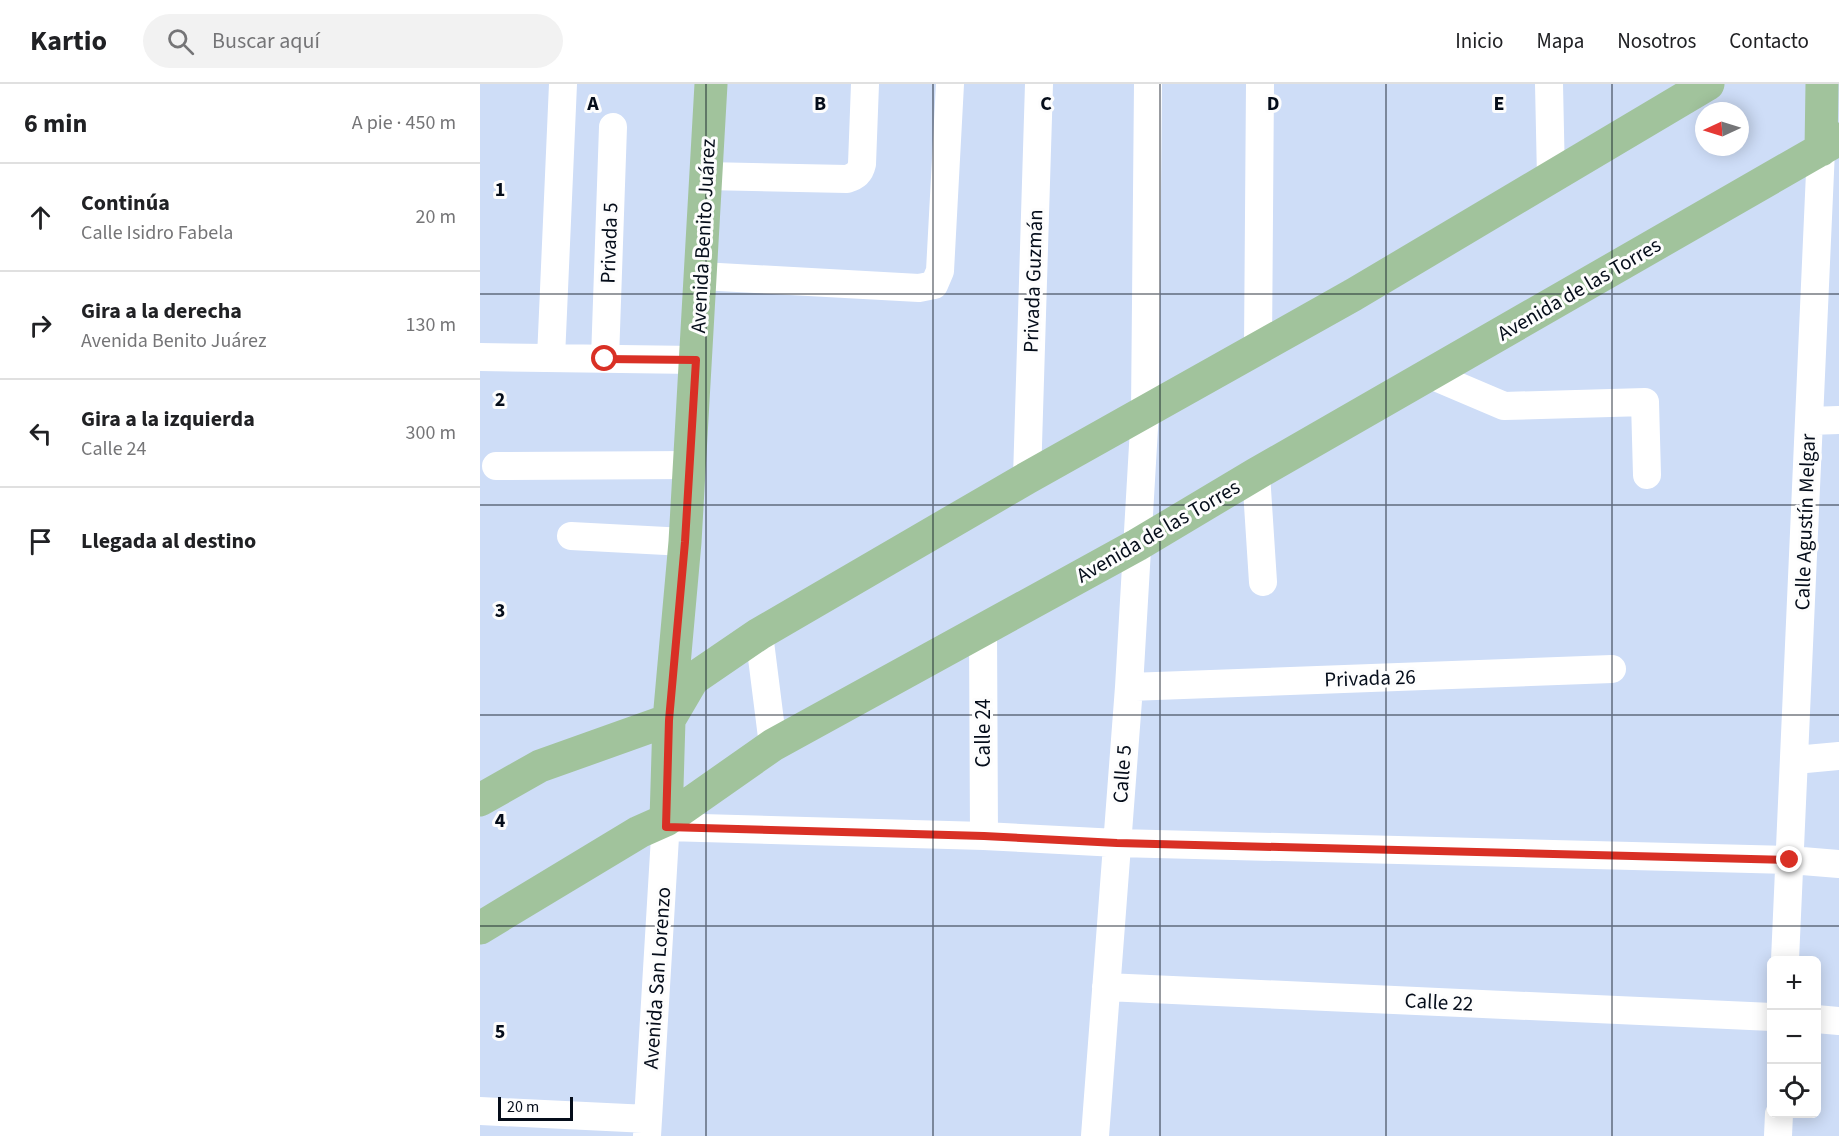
<!DOCTYPE html>
<html lang="es">
<meta charset="utf-8">
<style>
:root{--surface:#fff;--page:#f2f2f2;--text:#202124;--muted:#757577;--line:#e0e0e0}
body{margin:0;font-family:"Source Sans 3",sans-serif;background:var(--page);color:var(--text)}
.controls{position:absolute;right:18px;bottom:18px;display:grid;overflow:hidden;border-radius:9px;box-shadow:0 3px 15px #0003}
.controls button{width:54px;height:54px;display:grid;place-items:center;padding:0;border:0;border-bottom:2px solid var(--line);background:var(--surface);color:var(--text);font:30px sans-serif}
.compass{position:absolute;left:1215px;top:18px;width:54px;height:54px;border-radius:50%;background:var(--surface);box-shadow:0 3px 15px #0003;rotate:266deg}
.scale{position:absolute;left:18px;bottom:15px;width:75px;box-sizing:border-box;padding-left:6px;border:3px solid #050d1a;border-top:0;font-size:16px;line-height:21px;white-space:nowrap;color:#050d1a;-webkit-text-stroke:4px #fdfdfd;paint-order:stroke}
.stop{position:absolute;width:18px;height:18px;margin:-14px;border:4px solid #d93025;border-radius:50%;background:#fff}
.stop.end{background:#d93025;border-color:#fff;box-shadow:0 2px 6px #0008}
.list{margin:0;padding:0;list-style:none}
h2{display:flex;justify-content:space-between;align-items:center;height:78px;margin:0;padding:0 24px;font-size:26px}
h2 small{font-size:20px;font-weight:400;color:var(--muted)}
.list li{display:grid;grid-template-columns:39px 1fr auto;gap:18px;align-items:center;box-sizing:border-box;height:108px;padding:0 24px;border-top:2px solid var(--line)}
.list b{display:block;font-size:22px;white-space:nowrap}
.list p{margin:0;font-size:20px;white-space:nowrap;color:var(--muted)}
.list em{font-size:20px;font-style:normal;color:var(--muted)}
.icon{flex:none;width:33px;height:33px;fill:none;stroke:currentColor;stroke-width:2;stroke-linecap:round;stroke-linejoin:round}
.map{position:relative;flex:none;width:1359px;height:1052px;overflow:hidden}
header{display:flex;align-items:center;gap:36px;box-sizing:border-box;height:84px;padding:0 30px;background:var(--surface);border-bottom:2px solid var(--line)}
header strong{font-size:28px}
nav{display:flex;gap:33px;margin-inline-start:auto;font-size:21px}
.search{width:420px;height:54px;background:var(--page);display:flex;align-items:center;gap:15px;box-sizing:border-box;padding:0 21px;border-radius:33px;color:var(--muted);font-size:22px}
main{display:flex}
aside{flex:1;background:var(--surface)}
.map>svg:first-child{display:block}
.lines{fill:none;stroke-linecap:round;stroke-linejoin:round}
.minor{stroke:#fff;stroke-width:28}
.major{stroke:#a1c39c;stroke-width:33}
.route{stroke:#d93025;stroke-width:8}
.grid{fill:none;stroke:#050d1a;stroke-width:1.5;stroke-opacity:0.55}
.labels{text-anchor:middle;stroke-width:6;stroke-linejoin:round;paint-order:stroke}
.street-label{font-size:21px;fill:#050d1a;stroke:#fdfdfd}
.grid-label{font-size:20px;text-anchor:middle;font-weight:bold;fill:#050d1a;stroke:#fdfdfd;stroke-width:6;stroke-linejoin:round;paint-order:stroke}
</style>
<header>
<strong>Kartio</strong>
<div class="search"><svg class="icon" aria-label="search" viewBox="0 0 24 24"><circle cx="10" cy="10" r="6"/><path d="M15 15l6 6"/></svg>Buscar aquí</div>
<nav><a>Inicio</a><a>Mapa</a><a>Nosotros</a><a>Contacto</a></nav>
</header>
<main>
<aside>
<h2>6 min<small>A pie · 450 m</small></h2>
<ul class="list">
<li><svg class="icon" aria-label="ahead" viewBox="0 0 24 24"><path d="M12 20V5M6 11l6-6 6 6"/></svg><div><b>Continúa</b><p>Calle Isidro Fabela</p></div><em>20 m</em></li>
<li><svg class="icon" aria-label="right" viewBox="0 0 24 24"><path d="M7 20v-9h11M14 6l5 5-5 5"/></svg><div><b>Gira a la derecha</b><p>Avenida Benito Juárez</p></div><em>130 m</em></li>
<li><svg class="icon" aria-label="left" viewBox="0 0 24 24"><path d="M17 20v-9H6M10 6l-5 5 5 5"/></svg><div><b>Gira a la izquierda</b><p>Calle 24</p></div><em>300 m</em></li>
<li><svg class="icon" aria-label="arrive" viewBox="0 0 24 24"><path d="M6 21V4h12l-3 4 3 4H6"/></svg><div><b>Llegada al destino</b></div></li>
</ul>
</aside>
<div class="map">
<svg width="1359" height="1052" viewBox="0 0 1359 1052">
<rect width="100%" height="100%" fill="#ceddf7"/>
<g class="lines">
<path class="minor" d="M 1069,0 L 1071,94
M 225,92 L 367,95 C 376,92 380,89 382,80 L 385,0
M 221,192 L 439,204 L 454,201 L 460,187 L 470,0
M 778,263 L 780,0
M 0,273 L 216,276
M 71,274 L 83,0
M 125,275 L 133,43
M 951,291 L 1024,322 L 1165,318 L 1167,391
M 1329,337 L 1359,336
M 16,382 L 210,381
M 776,390 L 783,498
M 547,394 L 559,0
M 91,452 L 205,458
M 503,545 L 504,752
M 279,550 L 293,661
M 649,603 L 1132,585
M 1315,676 L 1359,672
M 186,743 L 504,752 L 637,759 L 1310,776 L 1359,780
M 1305,876 L 1341,66
M 626,903 L 1292,933
M 1336,935 L 1359,937
M 0,1027 L 168,1035
M 167,1052 L 186,736
M 615,1052 L 649,603 L 665,327 L 668,0
M 1298,1052 L 1299,1030"/>
<path class="major" d="M 1341,66 L 1342,0
M 0,716 L 60,682 L 189,636 L 213,595 L 279,550 L 547,394 L 873,211 L 1228,0
M 186,736 L 189,636 L 205,458 L 231,0
M 0,844 L 159,748 L 186,736 L 293,661 L 657,461 L 776,390 L 1359,55"/>
</g>
<g class="lines">
<path class="route" d="M 125,275 L 216,276 L 205,458 L 189,636 L 186,743 L 504,752 L 637,759 L 1310,776"/>
</g>
<path class="grid" d="M 226,0 L 226,1052M 453,0 L 453,1052M 680,0 L 680,1052M 906,0 L 906,1052M 1132,0 L 1132,1052M 0,210 L 1359,210M 0,421 L 1359,421M 0,631 L 1359,631M 0,842 L 1359,842"/>
<g class="labels">
<g class="street-label">
<text transform="translate(223 152) rotate(-87)" y="7">Avenida Benito Juárez</text>
<text transform="translate(129 159) rotate(-88)" y="7">Privada 5</text>
<text transform="translate(553 197) rotate(-88)" y="7">Privada Guzmán</text>
<text transform="translate(1099 205) rotate(-30)" y="7">Avenida de las Torres</text>
<text transform="translate(1325 438) rotate(-88)" y="7">Calle Agustín Melgar</text>
<text transform="translate(678 447) rotate(-30)" y="7">Avenida de las Torres</text>
<text transform="translate(890 594) rotate(-2)" y="7">Privada 26</text>
<text transform="translate(503 649) rotate(-90)" y="7">Calle 24</text>
<text transform="translate(642 690) rotate(-86)" y="7">Calle 5</text>
<text transform="translate(177 894) rotate(-86)" y="7">Avenida San Lorenzo</text>
<text transform="translate(959 918) rotate(3)" y="7">Calle 22</text>
</g>
</g>
<g class="grid-label">
<text x="113" y="26">A</text>
<text x="340" y="26">B</text>
<text x="566" y="26">C</text>
<text x="793" y="26">D</text>
<text x="1019" y="26">E</text>
<text x="20" y="112">1</text>
<text x="20" y="322">2</text>
<text x="20" y="533">3</text>
<text x="20" y="743">4</text>
<text x="20" y="954">5</text>
</g>
</svg>
<div class="controls">
<button>+</button>
<button>−</button>
<button><svg class="icon" aria-label="locate" viewBox="0 0 24 24"><circle cx="12" cy="12" r="6"/><path d="M12 2v4M12 18v4M2 12h4M18 12h4"/></svg></button>
</div>
<svg class="compass" viewBox="-18 -18 36 36"><path d="M0-13l5 13h-10z" fill="#e53935"/><path d="M0 13l5-13h-10z" fill="#757577"/></svg>
<div class="scale">20 m</div>
<div class="stop" style="left:125px;top:275px"></div>
<div class="stop end" style="left:1310px;top:776px"></div>
</div>
</main>
